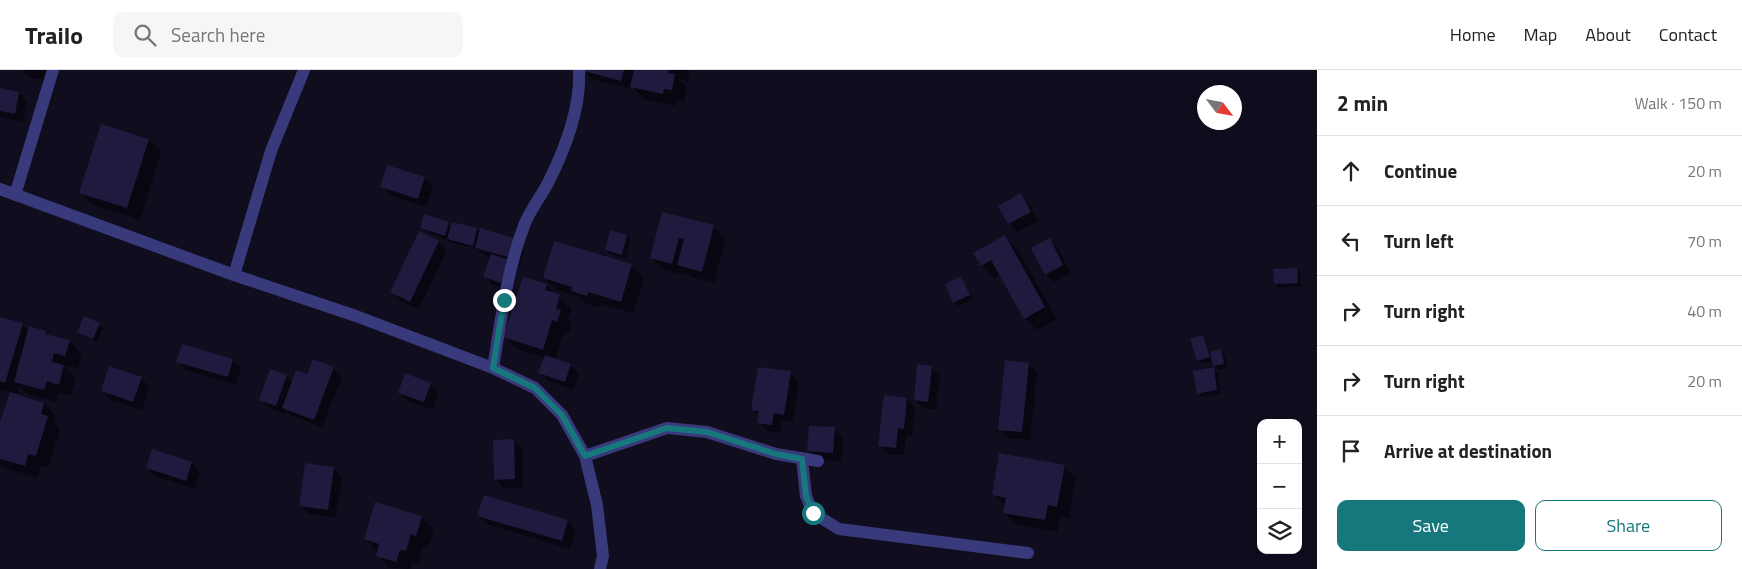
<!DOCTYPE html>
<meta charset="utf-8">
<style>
:root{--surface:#fff;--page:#f6f6f6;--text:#222;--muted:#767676;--line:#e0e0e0;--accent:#16787d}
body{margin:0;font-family:"Titillium Web",sans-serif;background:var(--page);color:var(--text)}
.controls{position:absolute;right:15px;bottom:15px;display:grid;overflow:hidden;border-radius:10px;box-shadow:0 2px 8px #0003}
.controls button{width:45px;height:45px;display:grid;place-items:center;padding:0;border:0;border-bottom:1px solid var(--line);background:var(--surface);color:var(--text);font:25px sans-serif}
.compass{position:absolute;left:1197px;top:15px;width:45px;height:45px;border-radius:50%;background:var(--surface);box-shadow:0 2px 8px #0003;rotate:122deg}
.stop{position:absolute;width:15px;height:15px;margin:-11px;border:4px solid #16787d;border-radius:50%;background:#fff}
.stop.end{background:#16787d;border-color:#fff;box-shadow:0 1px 5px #0008}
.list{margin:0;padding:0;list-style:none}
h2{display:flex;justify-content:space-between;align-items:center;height:65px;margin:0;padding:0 20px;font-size:21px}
h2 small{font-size:16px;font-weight:400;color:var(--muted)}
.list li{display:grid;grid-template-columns:32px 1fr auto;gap:15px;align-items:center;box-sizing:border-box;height:70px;padding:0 20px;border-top:1px solid var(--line)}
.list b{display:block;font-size:19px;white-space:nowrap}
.list em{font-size:16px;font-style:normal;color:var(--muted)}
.actions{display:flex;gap:10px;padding:15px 20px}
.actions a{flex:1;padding:11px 0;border:1px solid var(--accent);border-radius:10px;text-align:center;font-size:18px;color:var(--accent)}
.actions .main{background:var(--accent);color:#fff}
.icon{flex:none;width:28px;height:28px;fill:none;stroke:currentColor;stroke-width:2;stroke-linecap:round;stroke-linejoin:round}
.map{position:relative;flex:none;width:1317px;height:499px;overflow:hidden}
header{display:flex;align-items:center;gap:30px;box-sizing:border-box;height:70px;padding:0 25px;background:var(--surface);border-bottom:1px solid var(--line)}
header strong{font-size:24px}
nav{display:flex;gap:28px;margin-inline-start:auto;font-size:18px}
.search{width:350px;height:45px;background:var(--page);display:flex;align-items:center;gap:12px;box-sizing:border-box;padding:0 18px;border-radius:10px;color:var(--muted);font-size:19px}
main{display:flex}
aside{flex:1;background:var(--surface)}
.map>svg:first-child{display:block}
.shadow{fill:#0007}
.building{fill:#1f1a3e}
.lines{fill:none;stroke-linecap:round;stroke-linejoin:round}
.minor{stroke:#393a7c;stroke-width:12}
.route{stroke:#16787d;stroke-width:6}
</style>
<header>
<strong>Trailo</strong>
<div class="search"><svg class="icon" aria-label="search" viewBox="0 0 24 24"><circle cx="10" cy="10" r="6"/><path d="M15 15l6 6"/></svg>Search here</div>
<nav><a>Home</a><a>Map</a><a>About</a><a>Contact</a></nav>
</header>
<main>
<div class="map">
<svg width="1317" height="499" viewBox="0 0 1317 499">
<rect width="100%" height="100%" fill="#0f0d1e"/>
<path class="shadow" d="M 22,0 L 58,0 L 55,12 L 29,7 Z
M 633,0 L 635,2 L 636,0 L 690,0 L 688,11 L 679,9 L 687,18 L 684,32 L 676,31 L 675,36 L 644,29 L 631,15 L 630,19 L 592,9 L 584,1 Z
M 0,19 L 19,23 L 27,31 L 23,52 L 0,47 Z
M 149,70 L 161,82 L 140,150 L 93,135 L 81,123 Z
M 388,96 L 425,108 L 433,117 L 426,137 L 390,125 L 382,116 Z
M 1021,125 L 1029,133 L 1038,151 L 1017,162 L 1009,153 Z
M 663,144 L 713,156 L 725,169 L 714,213 L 691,207 L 685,202 L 684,205 L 664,200 L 652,188 Z
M 425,145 L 452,157 L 477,159 L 480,163 L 516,170 L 525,179 L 519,196 L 512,194 L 518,200 L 510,221 L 493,215 L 484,206 L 491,188 L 485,186 L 478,179 L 453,173 L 425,161 L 421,157 Z
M 611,162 L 627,166 L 631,170 L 626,188 L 610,184 L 606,180 Z
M 1004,167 L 1017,179 L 1057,249 L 1037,260 L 1025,248 L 1000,204 L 994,208 L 982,195 Z
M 1049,170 L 1058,178 L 1071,204 L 1054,212 L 1046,204 Z
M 438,172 L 447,180 L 419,239 L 400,231 L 392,222 Z
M 632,195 L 644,208 L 633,243 L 600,234 L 599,237 L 585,233 L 579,227 L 557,220 L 544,208 Z
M 1296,199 L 1301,203 L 1301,216 L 1279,218 L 1275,214 Z
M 961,208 L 973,229 L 958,236 L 954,232 Z
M 546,216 L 572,238 L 568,249 L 572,254 L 569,263 L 564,262 L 555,290 L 570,295 L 579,304 L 573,320 L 548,311 L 540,303 L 545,288 L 517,279 L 505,267 Z
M 0,248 L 22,254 L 29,261 L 45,262 L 50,266 L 69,271 L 82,284 L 78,298 L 66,295 L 65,298 L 76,309 L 71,326 L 59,323 L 56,332 L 28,324 L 20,317 L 17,326 L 44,334 L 56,346 L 54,353 L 60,359 L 48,398 L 41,396 L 37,408 L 3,397 L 0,394 L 0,356 L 11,322 L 0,319 Z
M 99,254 L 103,258 L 97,272 L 79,261 Z
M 1202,266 L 1206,271 L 1210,283 L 1221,281 L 1225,285 L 1228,298 L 1218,300 L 1213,291 L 1202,294 L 1198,290 Z
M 233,290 L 241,298 L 236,315 L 186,300 L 178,292 Z
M 1028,294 L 1037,302 L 1030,370 L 1008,368 L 1000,360 Z
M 931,297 L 940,305 L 936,340 L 924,338 L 915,330 Z
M 333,298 L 342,307 L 322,357 L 292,346 L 286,340 L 285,344 L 269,338 L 261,330 L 271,301 L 287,306 L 293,313 Z
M 1214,299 L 1218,303 L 1221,324 L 1202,327 L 1198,323 Z
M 790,303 L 799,311 L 793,352 L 782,351 L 780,363 L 767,361 L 759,352 L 760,346 L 753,340 Z
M 141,308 L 149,316 L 142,340 L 111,330 L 102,321 Z
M 430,314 L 439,323 L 433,340 L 408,331 L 400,322 Z
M 906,329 L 915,337 L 912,366 L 906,366 L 904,385 L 888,384 L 880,375 Z
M 834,359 L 843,367 L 841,391 L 817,390 L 808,381 Z
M 514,371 L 522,379 L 523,417 L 504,418 L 495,409 Z
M 192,393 L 200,402 L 195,419 L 155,406 L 147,397 Z
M 1064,396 L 1076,408 L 1069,448 L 1060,446 L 1057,462 L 1017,455 L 1005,443 L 1006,437 L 993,424 Z
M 333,398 L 342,407 L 336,448 L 309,444 L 301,436 Z
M 479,445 L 568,451 L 576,460 L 570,479 L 487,454 Z
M 421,447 L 434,459 L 428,477 L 423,476 L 418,493 L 412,491 L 410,499 L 389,498 L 366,469 Z"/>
<path class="building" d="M 580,0 L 624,0 L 621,11 Z
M 634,0 L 669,0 L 668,3 L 675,4 L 672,20 L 664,19 L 663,24 L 630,17 Z
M 0,18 L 19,22 L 15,44 L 0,41 Z
M 101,54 L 149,69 L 127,138 L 79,123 Z
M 387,95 L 425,107 L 418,129 L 380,117 Z
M 1021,123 L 1031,142 L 1008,154 L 998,136 Z
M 662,142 L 714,155 L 702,202 L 677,195 L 684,169 L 679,168 L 672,194 L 650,188 Z
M 424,144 L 449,152 L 445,166 L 420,158 Z
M 452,152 L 477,158 L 473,176 L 447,169 Z
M 480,158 L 517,169 L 511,188 L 475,178 Z
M 610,160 L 627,165 L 622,185 L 605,180 Z
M 419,161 L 439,171 L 410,232 L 390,222 Z
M 1005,165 L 1045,237 L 1024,249 L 991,190 L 981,196 L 973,183 Z
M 1050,168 L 1063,195 L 1045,205 L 1031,178 Z
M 554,171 L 632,194 L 621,232 L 588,222 L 587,226 L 571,221 L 572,217 L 543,208 Z
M 491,184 L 510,190 L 501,213 L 483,207 Z
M 1297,198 L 1298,213 L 1274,214 L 1273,199 Z
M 961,206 L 970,225 L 953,233 L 945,214 Z
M 523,207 L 547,214 L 545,220 L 560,224 L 556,239 L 561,240 L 557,252 L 552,250 L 543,280 L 503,267 Z
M 84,246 L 100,253 L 93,269 L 77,262 Z
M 0,247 L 23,253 L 5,313 L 0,311 Z
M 29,256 L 46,261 L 45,264 L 70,270 L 65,286 L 54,283 L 52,292 L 64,295 L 59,315 L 47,311 L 44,320 L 14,312 Z
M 1203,265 L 1210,287 L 1197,291 L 1190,269 Z
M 182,274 L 233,289 L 228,307 L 176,292 Z
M 1221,279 L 1224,294 L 1213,296 L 1210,282 Z
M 545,285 L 571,294 L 565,312 L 538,303 Z
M 313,289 L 334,297 L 314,350 L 282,338 L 296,300 L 307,304 Z
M 1005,290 L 1029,293 L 1022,362 L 998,360 Z
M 917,294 L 932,296 L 928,332 L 914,330 Z
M 109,296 L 142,307 L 133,332 L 101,321 Z
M 758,297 L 791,301 L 784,345 L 774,343 L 772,355 L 757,353 L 759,341 L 751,340 Z
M 1214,297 L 1217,320 L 1197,324 L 1193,301 Z
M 270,299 L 287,305 L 276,336 L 259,330 Z
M 405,303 L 431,313 L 424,332 L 398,323 Z
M 10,322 L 44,333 L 41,344 L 48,346 L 36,386 L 28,384 L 25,396 L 0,389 L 0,352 Z
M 884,325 L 907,328 L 904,359 L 898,358 L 896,378 L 878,376 Z
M 809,356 L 835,357 L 833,383 L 807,381 Z
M 514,369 L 515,409 L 494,410 L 493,370 Z
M 152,379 L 192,392 L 186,411 L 146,398 Z
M 999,383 L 1065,395 L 1057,437 L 1048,435 L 1045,450 L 1003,443 L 1006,428 L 992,425 Z
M 305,393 L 334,397 L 328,440 L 299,436 Z
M 484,425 L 568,450 L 562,471 L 477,446 Z
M 375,432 L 422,446 L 416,466 L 411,464 L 406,481 L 400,480 L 396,492 L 376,486 L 379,474 L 364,469 Z"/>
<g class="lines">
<path class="minor" d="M 0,119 L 234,205 L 356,246 L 493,298 L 535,318 L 562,345 L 585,386 L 597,435 L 603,486 L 600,499
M 15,125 L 53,0
M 234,205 L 271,81 L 304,0
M 493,298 C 501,250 507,199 525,153 C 531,139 541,126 548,113 C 565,79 581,39 579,0
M 585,386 L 667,358 L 707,362 L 776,384 L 818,391
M 802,389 L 806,426 L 813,443 L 839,459 L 1028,483"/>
</g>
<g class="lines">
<path class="route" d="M 504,230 L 493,298 L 535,318 L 562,345 L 585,386 L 667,358 L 707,362 L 776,384 L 802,389 L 806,426 L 813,443"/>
</g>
</svg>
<div class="controls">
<button>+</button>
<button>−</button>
<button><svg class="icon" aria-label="layers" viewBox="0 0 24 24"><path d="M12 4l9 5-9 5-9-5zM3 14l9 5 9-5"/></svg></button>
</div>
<svg class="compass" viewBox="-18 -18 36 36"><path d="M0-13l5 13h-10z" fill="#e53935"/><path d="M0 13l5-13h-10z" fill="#767676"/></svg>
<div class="stop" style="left:813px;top:443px"></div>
<div class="stop end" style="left:504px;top:230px"></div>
</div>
<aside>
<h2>2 min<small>Walk · 150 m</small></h2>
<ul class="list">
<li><svg class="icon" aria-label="ahead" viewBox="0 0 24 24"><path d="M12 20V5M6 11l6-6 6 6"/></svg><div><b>Continue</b></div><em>20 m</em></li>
<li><svg class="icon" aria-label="left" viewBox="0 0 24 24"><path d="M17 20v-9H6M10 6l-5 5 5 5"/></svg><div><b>Turn left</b></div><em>70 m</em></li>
<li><svg class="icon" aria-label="right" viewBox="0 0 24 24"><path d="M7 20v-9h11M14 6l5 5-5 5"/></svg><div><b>Turn right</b></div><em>40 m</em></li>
<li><svg class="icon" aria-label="right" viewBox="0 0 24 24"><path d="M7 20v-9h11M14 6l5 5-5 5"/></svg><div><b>Turn right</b></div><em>20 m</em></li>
<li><svg class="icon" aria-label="arrive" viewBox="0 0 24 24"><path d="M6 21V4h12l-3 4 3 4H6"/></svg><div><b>Arrive at destination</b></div></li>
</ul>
<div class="actions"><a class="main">Save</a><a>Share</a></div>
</aside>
</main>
